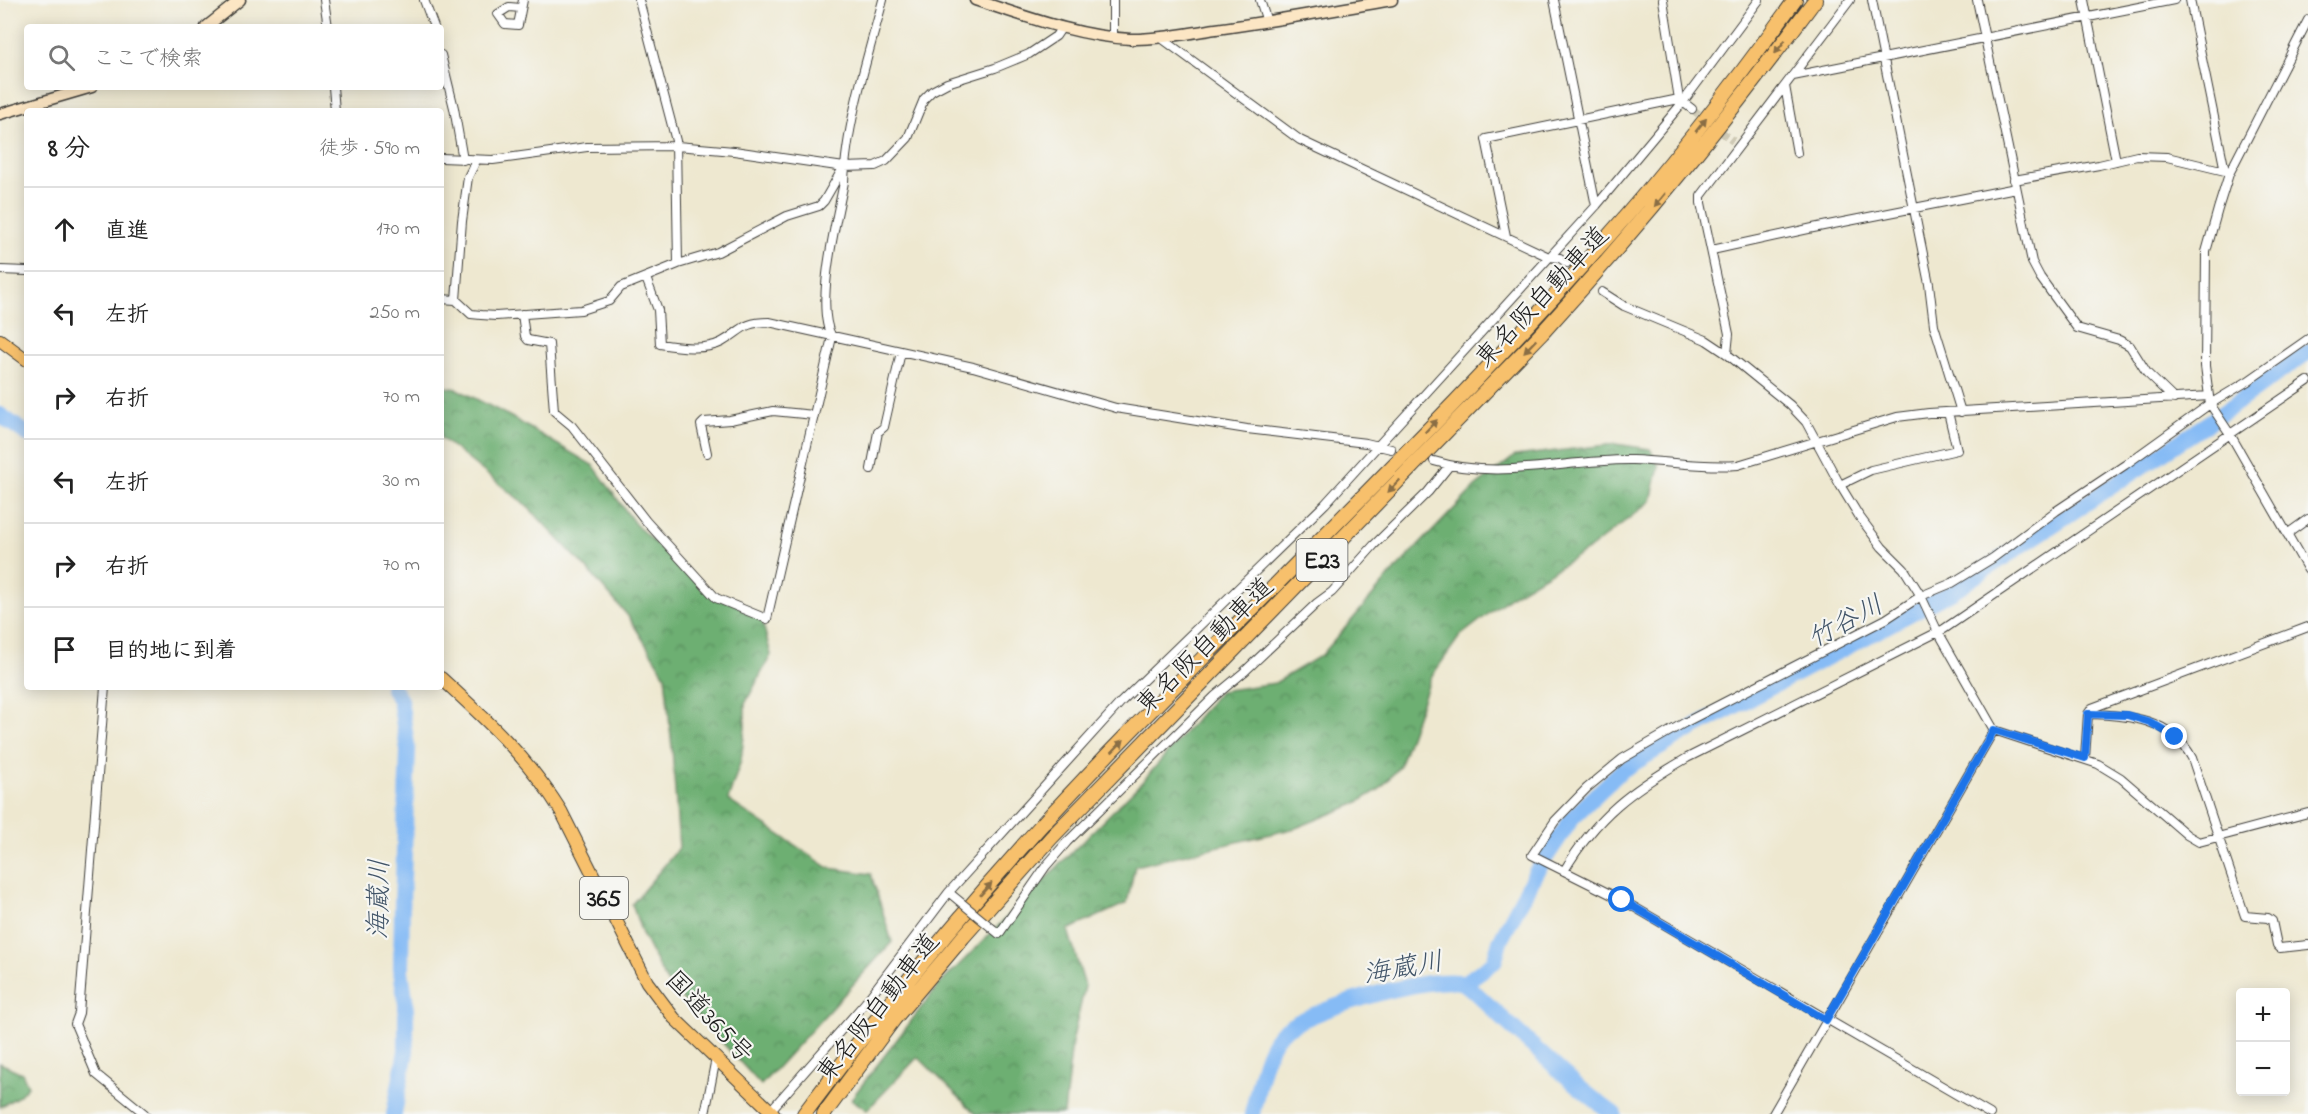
<!DOCTYPE html>
<html lang="ja">
<meta charset="utf-8">
<style>
:root{--surface:#fff;--page:#f2f2f2;--text:#222;--muted:#767676;--line:#e0e0e0}
body{margin:0;font-family:"Indie Flower","Klee One",sans-serif;background:var(--page);color:var(--text)}
.controls{position:absolute;right:18px;bottom:18px;display:grid;overflow:hidden;border-radius:6px;box-shadow:0 3px 15px #0003}
.controls button{width:54px;height:54px;display:grid;place-items:center;padding:0;border:0;border-bottom:2px solid var(--line);background:var(--surface);color:var(--text);font:30px sans-serif}
.stop{position:absolute;width:18px;height:18px;margin:-14px;border:4px solid #1a73e8;border-radius:50%;background:#fff}
.stop.end{background:#1a73e8;border-color:#fff;box-shadow:0 2px 6px #0008}
.list{margin:0;padding:0;list-style:none}
h2{display:flex;justify-content:space-between;align-items:center;height:78px;margin:0;padding:0 24px;font-size:26px}
h2 small{font-size:20px;font-weight:400;color:var(--muted)}
.list li{display:grid;grid-template-columns:39px 1fr auto;gap:18px;align-items:center;box-sizing:border-box;height:84px;padding:0 24px;border-top:2px solid var(--line)}
.list b{display:block;font-size:22px;white-space:nowrap}
.list em{font-size:20px;font-style:normal;color:var(--muted)}
.icon{flex:none;width:33px;height:33px;fill:none;stroke:currentColor;stroke-width:2;stroke-linecap:round;stroke-linejoin:round}
.map{position:relative;flex:none;width:2308px;height:1114px;overflow:hidden}
.search{position:absolute;background:var(--surface);box-shadow:0 3px 15px #0003;left:24px;top:24px;width:420px;height:66px;display:flex;align-items:center;gap:15px;box-sizing:border-box;padding:0 21px;border-radius:6px;color:var(--muted);font-size:22px}
.panel{position:absolute;background:var(--surface);box-shadow:0 3px 15px #0003;left:24px;top:108px;width:420px;height:582px;border-radius:6px}
.map>svg:first-child{display:block}
.forest{fill:url(#forest-crowns);stroke:#446647;stroke-width:1.5}
.lines{fill:none;stroke-linecap:round;stroke-linejoin:round}
.river{stroke:#86bbf5;stroke-width:16}
.minor-tunnel{stroke:#cec9b5;stroke-width:8;stroke-dasharray:8 4;stroke-linecap:butt}
.minor-casing{stroke:#3c3b37;stroke-width:10}
.secondary-casing{stroke:#3c3b37;stroke-width:13}
.trunk-casing{stroke:#3c3b37;stroke-width:14}
.motorway-casing{stroke:#3c3b37;stroke-width:16}
.minor{stroke:#fff;stroke-width:8}
.secondary{stroke:#fce6c4;stroke-width:10}
.trunk{stroke:#f7c06c;stroke-width:12}
.motorway{stroke:#f7c06c;stroke-width:14}
.minor-bridge-casing{stroke:#3c3b37;stroke-width:10;stroke-linecap:butt}
.minor-bridge{stroke:#fff;stroke-width:8}
.oneway{fill:#8a6e44}
.route{stroke:#1a73e8;stroke-width:8}
.labels{text-anchor:middle;stroke-width:4.5;stroke-linejoin:round;paint-order:stroke}
.shield{fill:#f6f6f2;stroke:#5d5d5c;stroke-width:1.5}
.shield-label{font-size:24px;font-weight:bold;fill:#1c1c1c}
.street-label{font-size:26px;fill:#1c1c1c;stroke:#f6f6f2}
.water-label{font-size:27px;font-style:italic;fill:#415468;stroke:#f6f6f2}
</style>
<div class="map">
<svg width="2308" height="1114" viewBox="0 0 2308 1114">
<defs>
<pattern id="forest-crowns" width="20" height="18" patternUnits="userSpaceOnUse" patternTransform="scale(1.5)"><rect width="20" height="18" fill="#6daf72"/><path d="M2 6a3 3 0 1 1 6 0M12 15a3 3 0 1 1 6 0" fill="none" stroke="#598e5d"/></pattern>
</defs>
<rect width="100%" height="100%" fill="#f6f6f2"/>
<filter id="ink" filterUnits="userSpaceOnUse"><feTurbulence type="fractalNoise" baseFrequency=".0167" numOctaves="2"/><feDisplacementMap in="SourceGraphic" scale="12" xChannelSelector="R" yChannelSelector="G"/><feConvolveMatrix kernelMatrix="1 2 1 2 8 2 1 2 1" color-interpolation-filters="sRGB"/></filter>
<filter id="wash" filterUnits="userSpaceOnUse"><feTurbulence type="fractalNoise" baseFrequency=".008" numOctaves="4" result="noise"/><feDisplacementMap in="SourceGraphic" scale="24" xChannelSelector="R" yChannelSelector="G"/><feGaussianBlur stdDeviation="1.35" result="paint"/><feColorMatrix in="noise" values="0 0 0 0 0 0 0 0 0 0 0 0 0 0 0 0 0 1.4 0 .05"/><feComposite in="paint" operator="in"/></filter>
<g filter="url(#wash)">
<rect width="100%" height="100%" fill="#eee8d0"/>
<path class="forest" d="M 441,386 L 457,389 L 511,417 L 594,466 L 635,524 L 706,591 L 761,616 L 771,655 L 745,704 L 745,728 L 741,760 L 728,800 L 829,868 L 871,874 L 892,942 L 761,1085 L 666,981 L 642,934 L 632,904 L 679,848 L 672,748 L 665,675 L 628,616 L 588,570 L 526,505 L 441,438 Z
M 1615,444 L 1650,449 L 1659,466 L 1651,501 L 1591,548 L 1514,594 L 1460,636 L 1431,677 L 1399,767 L 1380,789 L 1355,804 L 1296,828 L 1135,866 L 1127,903 L 1068,930 L 1085,986 L 1072,1042 L 1064,1114 L 976,1114 L 918,1057 L 867,1110 L 851,1099 L 938,986 L 1144,780 L 1220,691 L 1275,683 L 1322,655 L 1392,573 L 1475,487 L 1515,456 Z
M 0,1063 L 22,1073 L 28,1086 L 19,1096 L 0,1107 Z"/>
<g class="lines">
<path class="river" d="M 0,415 L 27,434
M 392,687 L 400,700 L 408,751 L 402,903 L 401,971 L 406,1004 L 406,1051 L 394,1114
M 1464,983 L 1494,962 L 1500,941 L 1536,872 L 1573,817 L 1621,771 L 1688,731 L 1951,592 L 2211,421 L 2308,352
M 1252,1114 C 1258,1092 1263,1053 1278,1036 C 1298,1012 1432,973 1463,983 C 1470,986 1493,1010 1500,1016 C 1537,1050 1573,1085 1614,1114"/>
</g>
</g>
<g filter="url(#ink)">
<g class="lines">
<path class="minor-tunnel" d="M 1692,109 L 1733,141"/>
<defs>
<path id="minor" d="M 324,0 L 328,27
M 424,0 L 434,27
M 1260,0 L 1267,22
M 1554,0 L 1596,206
M 1663,0 L 1679,99 L 1692,109
M 1872,0 L 1929,284 L 1934,325 L 1961,412
M 1977,0 L 2032,262 L 2040,277 L 2077,328 L 2119,340 L 2130,346 L 2147,373 L 2174,399
M 2084,0 L 2116,161
M 2190,0 L 2225,171
M 521,8 L 509,7 L 498,14 L 505,24 L 518,25 L 523,0
M 2308,20 L 2229,174 L 2218,209 L 2206,252 L 2205,366 L 2210,404 L 2230,434 L 2308,570
M 1113,37 L 1113,0
M 1160,37 L 1300,140 L 1549,257 L 1560,258 L 1567,263
M 441,55 L 454,108 L 463,160
M 1793,76 L 2174,0
M 1785,86 L 1797,153
M 333,87 L 335,111
M 441,158 L 493,160 L 587,147 L 677,146 L 734,151 L 844,167 L 875,166 L 886,161 L 908,138 L 924,99 L 932,91 L 947,83 L 995,68 L 1029,54 L 1056,36 L 1062,27
M 2014,180 L 2099,165 L 2137,156 L 2167,157 L 2225,171 L 2229,174
M 1506,236 L 1486,139 L 1679,99
M 1712,250 L 1813,228 L 2016,188
M 678,264 L 718,252 L 787,216 L 819,206 L 824,201 L 843,168
M 0,270 L 27,271
M 646,278 L 658,310 L 660,344 C 678,347 705,351 722,342 C 742,331 742,322 769,322 L 973,367 L 1116,408 L 1247,429 L 1366,443 L 1391,449
M 1602,292 L 1624,306 L 1706,340 L 1727,354 L 1790,405 L 1806,422 L 1840,485 L 1859,516 L 1882,547 L 1904,569 L 1921,596 L 1936,628 L 1994,730 L 2098,764 L 2121,778 L 2187,835 L 2199,842 L 2308,813
M 441,299 L 456,300 L 471,314 L 481,315 L 496,316 L 581,310 L 609,301 L 621,287 L 678,264 L 676,141 L 639,0
M 456,300 L 462,221 L 468,177 L 476,161
M 522,314 L 525,336 L 528,340 L 549,344 L 554,411 L 572,426 L 646,521 L 716,598 L 767,619 L 832,337 C 814,307 837,218 844,182 C 846,125 868,56 883,0
M 1727,354 L 1729,334 L 1701,203 L 1701,196 L 1850,0
M 707,453 L 701,425 L 704,422 L 730,420 L 773,411 L 814,415
M 1434,461 C 1498,481 1567,459 1632,460 C 1667,461 1702,468 1738,465 L 1897,417 L 1929,413 L 2209,396
M 871,469 L 878,432 L 884,427 L 901,352
M 1840,485 L 1871,470 L 1957,450 L 1948,412
M 2287,534 L 2308,519
M 105,687 L 79,1013 L 75,1024 L 96,1074 L 145,1114
M 2088,714 C 2128,715 2171,718 2192,758 L 2245,916 L 2268,918 L 2272,921 L 2277,945 L 2280,948 L 2308,945
M 2085,758 L 2088,714 L 2092,708 L 2308,627
M 1564,871 C 1597,815 1632,790 1687,758 L 1944,629 L 2308,381
M 993,929 L 999,934 L 1046,866 L 1067,842 L 1215,696 L 1244,672 L 1317,603 L 1332,592 L 1374,545 L 1428,492 L 1449,466
M 770,1111 L 865,1003 L 949,892 L 1121,702 L 1325,504 L 1596,206 L 1683,102 L 1759,0
M 705,1114 L 716,1058
M 1773,1114 L 1994,730
M 1990,1114 L 1622,900 L 1532,855 L 1555,821 L 1587,788 L 1622,759 L 1684,723 L 1886,619 L 1921,596 L 1952,583 L 1993,558 L 2056,511 L 2125,465 L 2210,404 L 2248,381 L 2308,339"/>
<path id="secondary" d="M 975,0 C 1025,16 1077,36 1130,39 C 1158,40 1188,33 1216,29 C 1275,21 1333,10 1392,0
M 206,27 L 240,0
M 0,114 L 92,87"/>
<path id="trunk" d="M 0,340 L 27,360
M 441,678 C 486,719 529,759 561,811 L 647,982 L 674,1018 L 774,1114"/>
<path id="motorway" d="M 804,1114 C 877,1016 955,921 1037,830 C 1104,756 1176,685 1246,615 C 1367,492 1490,370 1604,241 C 1673,164 1735,83 1795,0
M 824,1114 L 894,1019 L 963,937 L 1051,838 L 1542,333 C 1639,227 1729,116 1815,0"/>
</defs>
<use href="#minor" class="minor-casing"/>
<use href="#secondary" class="secondary-casing"/>
<use href="#trunk" class="trunk-casing"/>
<use href="#motorway" class="motorway-casing"/>
<use href="#minor" class="minor"/>
<use href="#secondary" class="secondary"/>
<use href="#trunk" class="trunk"/>
<use href="#motorway" class="motorway"/>
<defs>
<path id="minor-bridge" d="M 952,895 L 993,929"/>
</defs>
<use href="#minor-bridge" class="minor-bridge-casing"/>
<use href="#minor-bridge" class="minor-bridge"/>
</g>
<defs><path id="oneway-solid" d="M-6-.8H1V-3.2L6.5 0L1 3.2V.8H-6Z" transform="scale(1.5)"/></defs>
<g class="oneway">
<use href="#oneway-solid" transform="translate(1780 47) rotate(127)"/>
<use href="#oneway-solid" transform="translate(1701 125) rotate(-51)"/>
<use href="#oneway-solid" transform="translate(1660 200) rotate(130)"/>
<use href="#oneway-solid" transform="translate(1530 346) rotate(134)"/>
<use href="#oneway-solid" transform="translate(1431 426) rotate(-46)"/>
<use href="#oneway-solid" transform="translate(1394 486) rotate(134)"/>
<use href="#oneway-solid" transform="translate(1118 746) rotate(-46)"/>
<use href="#oneway-solid" transform="translate(986 889) rotate(-48)"/>
</g>
</g>
<g class="lines" filter="url(#ink)">
<path class="route" d="M 1622,900 L 1826,1020 L 1994,730 L 2085,758 L 2088,714 L 2127,715 L 2150,722 L 2175,737"/>
</g>
<g class="labels">
<g class="shield">
<rect x="1296.5" y="539" width="51" height="42" rx="4.5"/>
<rect x="580" y="877" width="48" height="42" rx="4.5"/>
</g>
<g class="shield-label">
<text x="1322" y="568">E23</text>
<text x="604" y="906">365</text>
</g>
<g class="street-label">
<text transform="translate(1541 296) rotate(-47)" y="9">東名阪自動車道</text>
<text transform="translate(1204 645) rotate(-45)" y="9">東名阪自動車道</text>
<text transform="translate(877 1007) rotate(-52)" y="9">東名阪自動車道</text>
<text transform="translate(710 1016) rotate(47)" y="9">国道365号</text>
</g>
<g class="water-label">
<text transform="translate(1845 621) rotate(-28)" y="9">竹谷川</text>
<text transform="translate(378 899) rotate(-89)" y="9">海蔵川</text>
<text transform="translate(1403 967) rotate(-10)" y="9">海蔵川</text>
</g>
</g>
</svg>
<div class="controls">
<button>+</button>
<button>−</button>
</div>
<div class="stop" style="left:1622px;top:900px"></div>
<div class="stop end" style="left:2175px;top:737px"></div>
<div class="search"><svg class="icon" aria-label="search" viewBox="0 0 24 24"><circle cx="10" cy="10" r="6"/><path d="M15 15l6 6"/></svg>ここで検索</div>
<section class="panel">
<h2>8 分<small>徒歩 · 590 m</small></h2>
<ul class="list">
<li><svg class="icon" aria-label="ahead" viewBox="0 0 24 24"><path d="M12 20V5M6 11l6-6 6 6"/></svg><div><b>直進</b></div><em>170 m</em></li>
<li><svg class="icon" aria-label="left" viewBox="0 0 24 24"><path d="M17 20v-9H6M10 6l-5 5 5 5"/></svg><div><b>左折</b></div><em>250 m</em></li>
<li><svg class="icon" aria-label="right" viewBox="0 0 24 24"><path d="M7 20v-9h11M14 6l5 5-5 5"/></svg><div><b>右折</b></div><em>70 m</em></li>
<li><svg class="icon" aria-label="left" viewBox="0 0 24 24"><path d="M17 20v-9H6M10 6l-5 5 5 5"/></svg><div><b>左折</b></div><em>30 m</em></li>
<li><svg class="icon" aria-label="right" viewBox="0 0 24 24"><path d="M7 20v-9h11M14 6l5 5-5 5"/></svg><div><b>右折</b></div><em>70 m</em></li>
<li><svg class="icon" aria-label="arrive" viewBox="0 0 24 24"><path d="M6 21V4h12l-3 4 3 4H6"/></svg><div><b>目的地に到着</b></div></li>
</ul>
</section>
</div>
